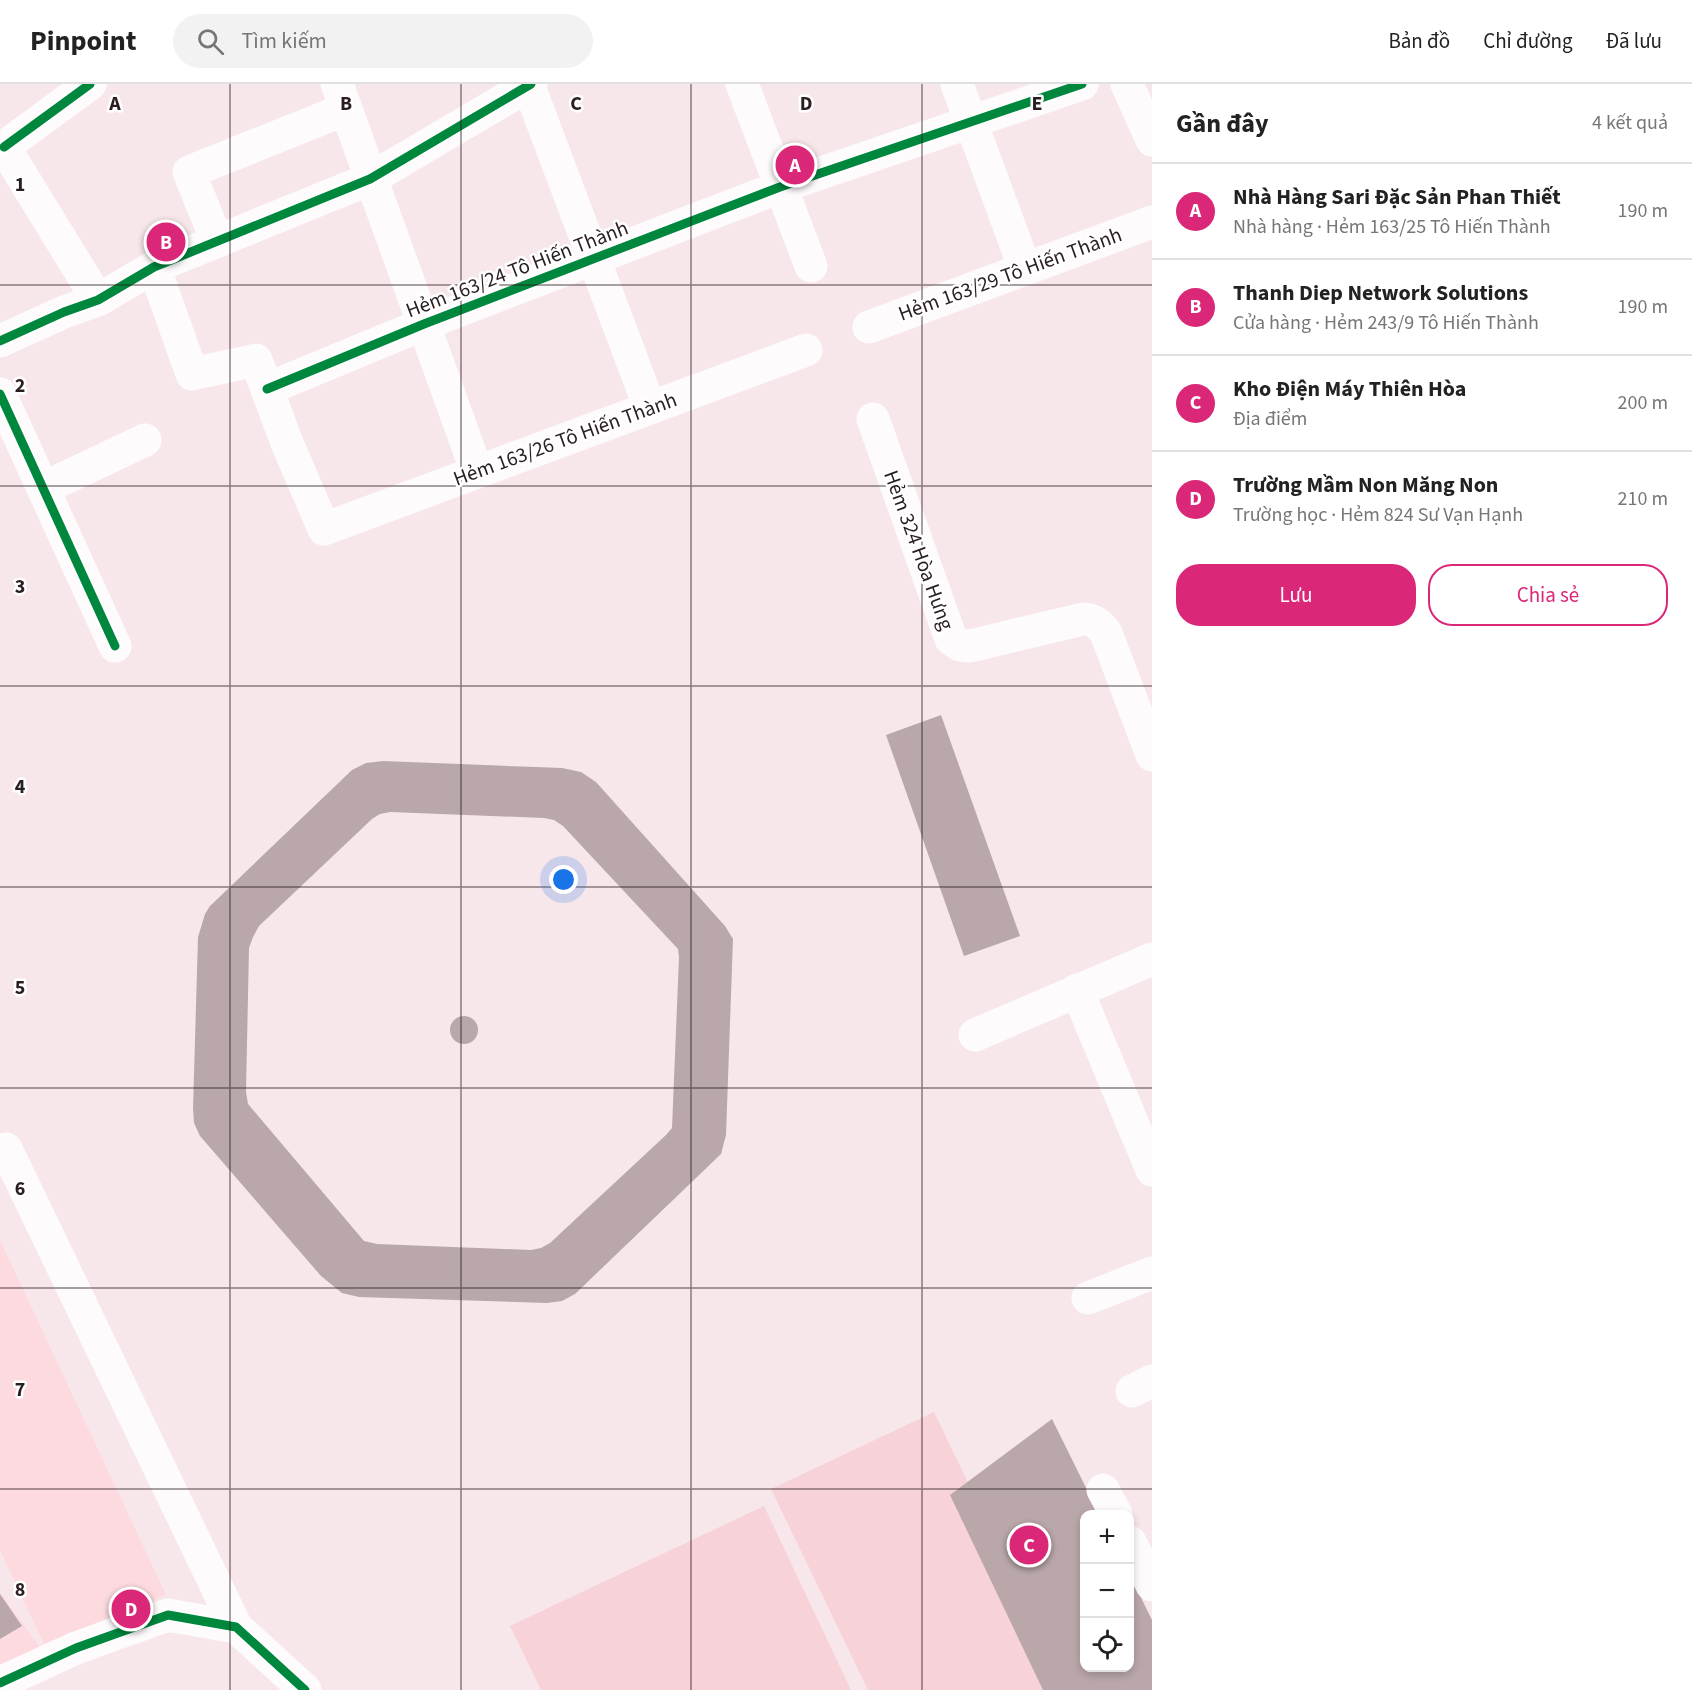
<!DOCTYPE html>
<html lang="vi">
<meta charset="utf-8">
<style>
:root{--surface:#fff;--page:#f2f2f2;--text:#222;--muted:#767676;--line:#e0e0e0;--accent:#db2777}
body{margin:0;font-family:"Source Sans 3",sans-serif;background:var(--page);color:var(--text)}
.controls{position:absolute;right:18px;bottom:18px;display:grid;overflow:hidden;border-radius:12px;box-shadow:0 3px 9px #0003}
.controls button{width:54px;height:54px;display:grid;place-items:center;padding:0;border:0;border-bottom:2px solid var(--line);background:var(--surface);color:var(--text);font:30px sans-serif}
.you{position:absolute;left:564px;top:796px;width:21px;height:21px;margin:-15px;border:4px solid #fff;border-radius:50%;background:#1a73e8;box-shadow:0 0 0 9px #1a73e833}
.badge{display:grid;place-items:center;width:39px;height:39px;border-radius:50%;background:var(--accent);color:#fff;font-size:20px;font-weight:700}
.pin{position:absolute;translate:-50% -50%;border:3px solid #fff;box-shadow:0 2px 6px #0006}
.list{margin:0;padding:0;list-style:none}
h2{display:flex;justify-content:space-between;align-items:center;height:78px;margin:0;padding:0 24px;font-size:26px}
h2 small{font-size:20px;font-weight:400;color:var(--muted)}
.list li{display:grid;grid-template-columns:39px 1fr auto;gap:18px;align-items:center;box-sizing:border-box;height:96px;padding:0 24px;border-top:2px solid var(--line)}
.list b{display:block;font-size:22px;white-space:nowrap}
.list p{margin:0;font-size:20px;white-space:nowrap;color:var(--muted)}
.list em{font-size:20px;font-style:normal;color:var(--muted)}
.actions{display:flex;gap:12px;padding:18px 24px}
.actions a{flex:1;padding:14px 0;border:2px solid var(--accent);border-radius:24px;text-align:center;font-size:21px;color:var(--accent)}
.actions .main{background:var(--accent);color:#fff}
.icon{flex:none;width:33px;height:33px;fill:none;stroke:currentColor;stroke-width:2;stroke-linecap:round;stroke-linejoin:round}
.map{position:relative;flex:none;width:1152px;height:1606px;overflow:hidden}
header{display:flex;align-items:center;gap:36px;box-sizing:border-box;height:84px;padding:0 30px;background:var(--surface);border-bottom:2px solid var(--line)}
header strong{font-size:28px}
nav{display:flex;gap:33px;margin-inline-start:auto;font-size:21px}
.search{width:420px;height:54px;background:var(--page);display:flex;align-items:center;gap:15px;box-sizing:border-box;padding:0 21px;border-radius:33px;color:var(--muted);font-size:22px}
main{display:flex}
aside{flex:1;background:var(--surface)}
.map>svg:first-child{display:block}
.built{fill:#fcdae0}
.green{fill:#f7d2d9}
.building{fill:#baa7aa;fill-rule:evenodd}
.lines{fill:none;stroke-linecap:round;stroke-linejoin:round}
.minor{stroke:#fefbfc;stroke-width:33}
.cycleway-casing{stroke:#fff;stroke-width:13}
.cycleway{stroke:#00873e;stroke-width:9}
.grid{fill:none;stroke:#2b1e20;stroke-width:1.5;stroke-opacity:0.55}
.labels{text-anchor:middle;stroke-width:5;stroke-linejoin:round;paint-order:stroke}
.street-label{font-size:21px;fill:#2b1e20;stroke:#fff}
.grid-label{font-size:20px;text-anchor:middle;font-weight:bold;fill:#2b1e20;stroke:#fff;stroke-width:5;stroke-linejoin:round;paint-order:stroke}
</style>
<header>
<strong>Pinpoint</strong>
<div class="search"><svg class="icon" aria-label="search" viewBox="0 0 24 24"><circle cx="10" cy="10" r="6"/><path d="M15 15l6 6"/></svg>Tìm kiếm</div>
<nav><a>Bản đồ</a><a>Chỉ đường</a><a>Đã lưu</a></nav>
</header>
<main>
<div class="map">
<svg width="1152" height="1606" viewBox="0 0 1152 1606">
<rect width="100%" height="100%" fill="#f8e7ea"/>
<path class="built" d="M 0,1156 L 166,1511 L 44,1560 L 0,1466 Z
M 0,1509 L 42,1566 L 0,1586 Z"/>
<path class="green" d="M 934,1328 L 1068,1606 L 868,1606 L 771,1405 Z
M 764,1422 L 851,1606 L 541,1606 L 510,1542 Z"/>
<path class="building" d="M 941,631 L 1020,852 L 964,872 L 886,651 Z
M 383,677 L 562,684 L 581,688 L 596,698 L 725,842 L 733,855 L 726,1051 L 721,1070 L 575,1210 L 562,1217 L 547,1219 L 359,1213 L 342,1209 L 321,1192 L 200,1052 L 194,1039 L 193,1024 L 198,853 L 205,830 L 210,822 L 352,686 L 366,679 ZM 390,728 L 544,734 L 554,736 L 563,742 L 678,865 L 679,873 L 672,1044 L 666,1051 L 550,1159 L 541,1164 L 531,1166 L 377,1160 L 364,1157 L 248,1020 L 246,1008 L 249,864 L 253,853 L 259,842 L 372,735 L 380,730 Z
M450 946a14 14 0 1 1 28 0a14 14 0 1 1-28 0Z
M 1052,1335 L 1099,1430 L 1084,1430 L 1084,1584 L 1130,1584 L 1130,1491 L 1152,1536 L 1152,1606 L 1043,1606 L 950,1411 Z
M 0,1510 L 22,1542 L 0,1555 Z"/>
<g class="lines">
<path class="minor" d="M 337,0 L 477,388
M 528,0 L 650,324
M 742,0 L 811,182
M 957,0 L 1025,185
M 1127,0 L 1152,56
M 4,63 L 90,0
M 0,66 L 4,63 L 98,216
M 217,157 L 189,88 L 346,25
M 154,183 L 192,290 L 256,276 L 287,359 L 324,445 L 806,266
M 869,243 L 1152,138
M 0,257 L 64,228 L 98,216 L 154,183 L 370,95 L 531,0
M 267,305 L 424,240 L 780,103 L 1082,0
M 0,310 L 115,562
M 873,335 L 951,555 L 960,561 L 970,562 L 1083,535 C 1094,535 1100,541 1106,549 L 1152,671
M 44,404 L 145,356
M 1077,906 L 1152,1086
M 975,951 L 1152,875
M 6,1065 L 236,1543 L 305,1606
M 1088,1214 L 1152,1189
M 1132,1307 L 1152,1297
M 1103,1406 L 1116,1430
M 1130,1458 L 1152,1501
M 0,1599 L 76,1564 L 168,1531 L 236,1543"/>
<defs>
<path id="cycleway" d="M 4,63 L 90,0
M 0,257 L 64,228 L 98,216 L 154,183 L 370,95 L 531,0
M 267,305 L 424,240 L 780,103 L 1082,0
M 0,310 L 115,562
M 0,1599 L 76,1564 L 168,1531 L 236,1543 L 305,1606"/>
</defs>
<use href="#cycleway" class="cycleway-casing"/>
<use href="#cycleway" class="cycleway"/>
</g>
<path class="grid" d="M 230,0 L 230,1606M 461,0 L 461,1606M 691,0 L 691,1606M 922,0 L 922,1606M 0,201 L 1152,201M 0,402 L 1152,402M 0,602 L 1152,602M 0,803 L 1152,803M 0,1004 L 1152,1004M 0,1204 L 1152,1204M 0,1405 L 1152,1405"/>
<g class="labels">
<g class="street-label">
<text transform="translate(517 185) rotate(-21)" y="7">Hẻm 163/24 Tô Hiến Thành</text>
<text transform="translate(1010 190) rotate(-20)" y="7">Hẻm 163/29 Tô Hiến Thành</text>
<text transform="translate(565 355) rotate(-20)" y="7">Hẻm 163/26 Tô Hiến Thành</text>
<text transform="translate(919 466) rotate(70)" y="7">Hẻm 324 Hòa Hưng</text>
</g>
</g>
<g class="grid-label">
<text x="115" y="26">A</text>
<text x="346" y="26">B</text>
<text x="576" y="26">C</text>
<text x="806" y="26">D</text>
<text x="1037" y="26">E</text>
<text x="20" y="107">1</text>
<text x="20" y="308">2</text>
<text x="20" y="509">3</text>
<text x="20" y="709">4</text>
<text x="20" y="910">5</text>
<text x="20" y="1111">6</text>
<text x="20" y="1312">7</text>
<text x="20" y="1512">8</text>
</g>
</svg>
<div class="controls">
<button>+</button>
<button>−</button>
<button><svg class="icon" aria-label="locate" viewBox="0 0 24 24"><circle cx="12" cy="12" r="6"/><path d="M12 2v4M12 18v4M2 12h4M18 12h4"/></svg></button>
</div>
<div class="you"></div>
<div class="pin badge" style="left:795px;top:81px">A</div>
<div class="pin badge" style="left:166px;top:158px">B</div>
<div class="pin badge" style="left:1029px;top:1461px">C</div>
<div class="pin badge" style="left:131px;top:1525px">D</div>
</div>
<aside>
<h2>Gần đây<small>4 kết quả</small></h2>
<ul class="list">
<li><span class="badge">A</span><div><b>Nhà Hàng Sari Đặc Sản Phan Thiết</b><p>Nhà hàng · Hẻm 163/25 Tô Hiến Thành</p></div><em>190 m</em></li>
<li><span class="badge">B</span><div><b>Thanh Diep Network Solutions</b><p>Cửa hàng · Hẻm 243/9 Tô Hiến Thành</p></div><em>190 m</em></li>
<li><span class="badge">C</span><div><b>Kho Điện Máy Thiên Hòa</b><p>Địa điểm</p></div><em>200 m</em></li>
<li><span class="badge">D</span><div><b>Trường Mầm Non Măng Non</b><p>Trường học · Hẻm 824 Sư Vạn Hạnh</p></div><em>210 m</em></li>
</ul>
<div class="actions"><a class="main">Lưu</a><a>Chia sẻ</a></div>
</aside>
</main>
